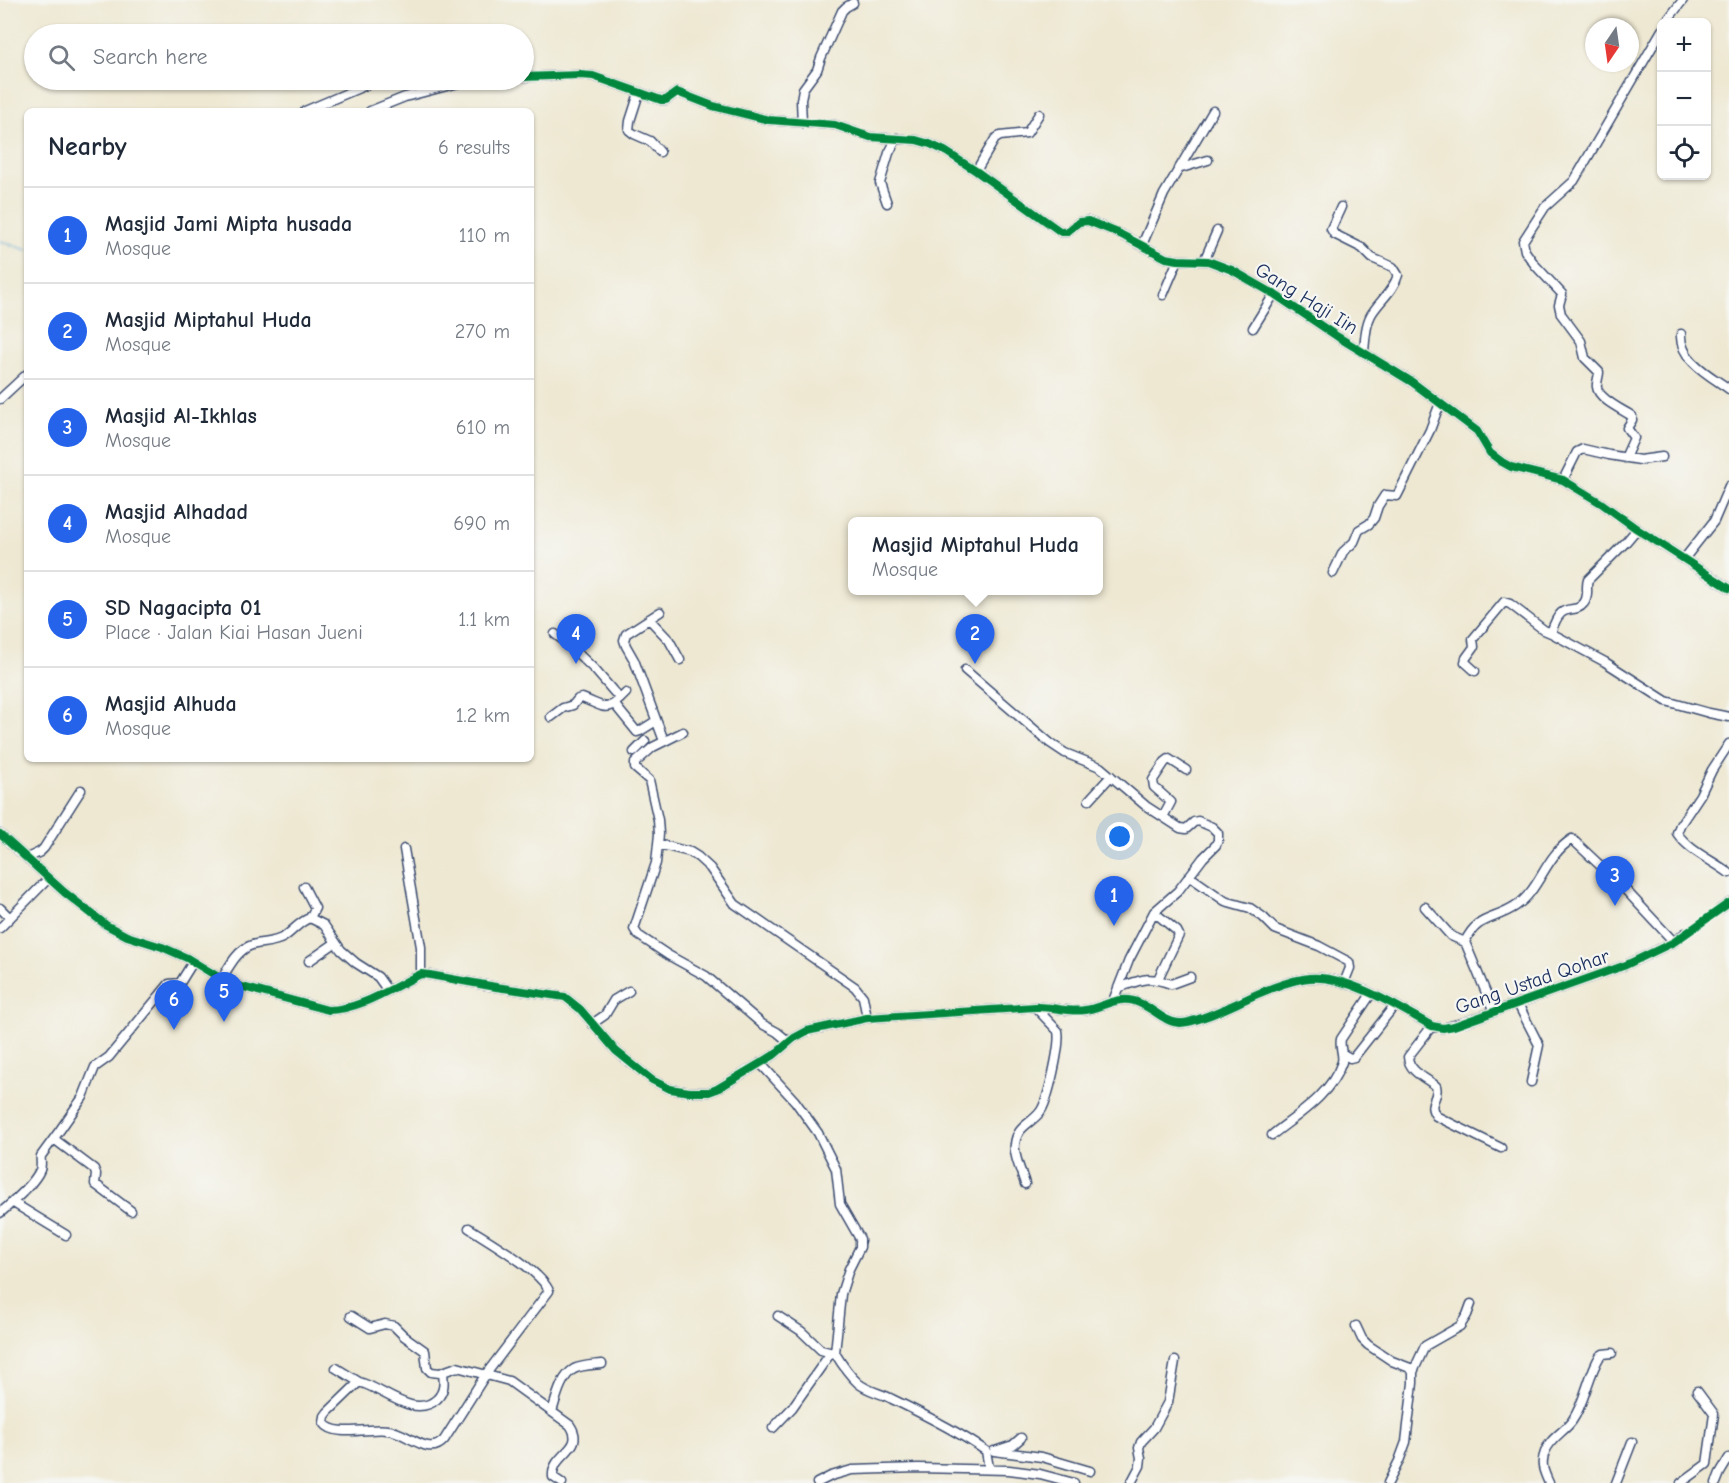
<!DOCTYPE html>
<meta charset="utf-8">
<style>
:root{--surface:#fff;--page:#f6f6f7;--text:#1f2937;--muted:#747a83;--line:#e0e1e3;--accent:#2563eb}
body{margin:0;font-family:"Comic Neue",sans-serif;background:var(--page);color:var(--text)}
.controls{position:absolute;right:18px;top:18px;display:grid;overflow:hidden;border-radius:9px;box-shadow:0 2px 4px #0004}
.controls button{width:54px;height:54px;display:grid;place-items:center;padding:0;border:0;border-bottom:2px solid var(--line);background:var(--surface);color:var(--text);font:30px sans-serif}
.compass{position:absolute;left:1585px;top:18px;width:54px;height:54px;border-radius:50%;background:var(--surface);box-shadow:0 2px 4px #0004;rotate:193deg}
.you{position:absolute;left:1120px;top:837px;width:21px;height:21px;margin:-15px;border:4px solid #fff;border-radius:50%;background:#1a73e8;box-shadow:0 0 0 9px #1a73e833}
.badge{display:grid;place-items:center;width:39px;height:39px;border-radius:50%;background:var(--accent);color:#fff;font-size:20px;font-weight:700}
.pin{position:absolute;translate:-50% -50px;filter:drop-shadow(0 2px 3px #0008)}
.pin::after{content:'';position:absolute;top:32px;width:21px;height:18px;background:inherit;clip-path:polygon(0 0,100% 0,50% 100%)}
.popup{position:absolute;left:848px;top:517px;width:255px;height:78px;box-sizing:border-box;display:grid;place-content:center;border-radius:9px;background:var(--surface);filter:drop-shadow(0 2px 4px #0005);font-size:20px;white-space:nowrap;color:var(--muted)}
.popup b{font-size:22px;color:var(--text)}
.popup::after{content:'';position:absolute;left:50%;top:100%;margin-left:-12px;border:12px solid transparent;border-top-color:var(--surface)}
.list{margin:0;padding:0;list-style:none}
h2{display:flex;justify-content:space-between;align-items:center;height:78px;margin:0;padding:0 24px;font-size:26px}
h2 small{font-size:20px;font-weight:400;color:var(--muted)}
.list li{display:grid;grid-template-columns:39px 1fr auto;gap:18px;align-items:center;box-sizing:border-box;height:96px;padding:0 24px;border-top:2px solid var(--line)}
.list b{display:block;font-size:22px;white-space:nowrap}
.list p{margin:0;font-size:20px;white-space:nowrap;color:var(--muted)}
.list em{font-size:20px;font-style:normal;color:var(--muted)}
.icon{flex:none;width:33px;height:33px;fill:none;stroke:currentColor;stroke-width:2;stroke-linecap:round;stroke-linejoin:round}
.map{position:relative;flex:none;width:1729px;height:1483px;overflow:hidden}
.search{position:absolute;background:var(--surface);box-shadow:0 2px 4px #0004;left:24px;top:24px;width:510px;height:66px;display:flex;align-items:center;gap:15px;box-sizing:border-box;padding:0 21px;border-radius:33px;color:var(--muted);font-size:22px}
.panel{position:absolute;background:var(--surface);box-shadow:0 2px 4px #0004;left:24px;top:108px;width:510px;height:654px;border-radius:9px}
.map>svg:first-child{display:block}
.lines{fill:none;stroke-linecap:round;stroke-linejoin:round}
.stream{stroke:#5caad5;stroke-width:1.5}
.minor-tunnel{stroke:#c4c3bb;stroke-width:8;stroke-dasharray:8 4;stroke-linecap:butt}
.minor-casing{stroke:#3b4b6f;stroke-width:11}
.minor{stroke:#fff;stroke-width:8}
.cycleway-casing{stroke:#f6f6f2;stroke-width:11}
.cycleway{stroke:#00873e;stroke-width:8}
.labels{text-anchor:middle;stroke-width:4.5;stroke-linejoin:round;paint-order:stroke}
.street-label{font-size:20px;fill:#1b2f5e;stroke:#f6f6f2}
</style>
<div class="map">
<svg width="1729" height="1483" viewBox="0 0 1729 1483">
<rect width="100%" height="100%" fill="#f6f6f2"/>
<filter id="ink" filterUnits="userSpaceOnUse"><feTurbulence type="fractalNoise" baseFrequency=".0167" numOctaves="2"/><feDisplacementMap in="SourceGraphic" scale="12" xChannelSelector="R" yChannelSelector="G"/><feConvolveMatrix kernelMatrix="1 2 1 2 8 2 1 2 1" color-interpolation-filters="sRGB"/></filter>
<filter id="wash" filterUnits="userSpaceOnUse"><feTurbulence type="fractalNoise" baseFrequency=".008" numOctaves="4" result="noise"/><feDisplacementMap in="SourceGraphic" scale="24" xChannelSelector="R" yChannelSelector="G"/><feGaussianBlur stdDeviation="1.35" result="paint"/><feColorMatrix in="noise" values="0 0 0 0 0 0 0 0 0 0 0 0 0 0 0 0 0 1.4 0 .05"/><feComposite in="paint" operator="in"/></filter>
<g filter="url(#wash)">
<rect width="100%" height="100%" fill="#eee8d2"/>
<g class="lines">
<path class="stream" d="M 0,241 L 27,250"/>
</g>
</g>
<g filter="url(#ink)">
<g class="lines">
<path class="minor-tunnel" d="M 1685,933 L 1719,910"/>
<defs>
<path id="minor" d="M 1666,22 L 1683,0
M 524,77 L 580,75 L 593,76 L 661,100 L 666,100 L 677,92 L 713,106 L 769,120 L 835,125 L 870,137 L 916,140 L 930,144 L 945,151 L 976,171 L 1061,232 L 1067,232 L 1079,222 L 1088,221 L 1118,233 L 1166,258 L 1178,260 L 1208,261 L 1232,270 L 1274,294 L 1338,337 L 1412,382 L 1477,431 L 1490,453 L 1502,462 L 1511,467 L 1563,480 L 1601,503 L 1637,529 L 1729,588
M 639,93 L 630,121 L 629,130 L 634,134 L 650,141 L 660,152
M 305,111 L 378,80
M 370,111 L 405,97 L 470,80
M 802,123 L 801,100 L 803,89 L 817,70 L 821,58 L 842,11 L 846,7 L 853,3
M 1178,169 L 1208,160
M 976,171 L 995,139 L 1000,136 L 1027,133 L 1039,114
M 887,203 L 880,183 L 889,153 L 897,138
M 1341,207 L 1331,229 L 1334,234 L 1362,248 L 1372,258 L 1393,267 L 1398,275 C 1393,292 1379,301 1371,315 C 1365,326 1365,341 1364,353
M 1142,245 L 1164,194 L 1213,111
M 1204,261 L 1217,231
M 1163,295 L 1178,260
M 1253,328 L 1274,294
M 1681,334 C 1679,360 1711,376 1729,389
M 0,399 L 27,374
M 1625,458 L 1634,438 L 1627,428 L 1632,420 L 1632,416 C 1623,410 1598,399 1597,387 C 1596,383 1599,377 1599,372 L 1585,358 L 1581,341 L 1561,314 L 1559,305 L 1562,294 L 1535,265 L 1525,251 L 1523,241 L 1545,207 L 1574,181 L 1662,30
M 1563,480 L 1577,452 L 1583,449 L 1609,455 L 1640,460 L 1662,457
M 1637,529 L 1626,542 L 1588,580 C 1585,588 1590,595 1584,603 C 1573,617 1562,597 1551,633 L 1605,662 L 1666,701 L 1709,713 L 1729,717
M 1684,559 L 1714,521 L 1729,486
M 1333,573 L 1343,552 L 1354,542 L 1359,530 L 1369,524 L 1374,518 L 1378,506 L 1385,495 L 1397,496 L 1430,430 L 1440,403
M 660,612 L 626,634 L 624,640 L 626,646 L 634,660 L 664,741
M 649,619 L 669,640 L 680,660
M 555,634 L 567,643 L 595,670 L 620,699
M 965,670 L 1050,743 L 1065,753 L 1100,767 L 1146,806 L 1180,828 L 1186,829 L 1194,822 L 1198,821 L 1212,827 L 1218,833 L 1218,840 L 1216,845 L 1203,858 L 1178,891 L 1154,912 L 1129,960 L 1113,1001
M 1475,671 L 1465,662 L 1466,658 L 1474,647 L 1473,639 L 1504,602 L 1510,604 L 1544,630 L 1551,633
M 615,705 L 637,732 L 640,731 L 656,721
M 551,717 L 563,708 L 573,705 L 578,699 L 582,698 C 606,707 606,714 626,693
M 683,732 L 653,747 L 635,763 L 635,768 L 649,780 L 658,820 L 659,834 L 656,863 L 634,929 L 638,935 L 668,955 L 706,976 L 762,1024 L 777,1032 L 789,1042
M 1729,744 L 1712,770 L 1700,795 L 1680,825 L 1677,833 C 1689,851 1712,860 1729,873
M 634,752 L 645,741
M 1089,800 L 1111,776
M 1163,817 L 1171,802 L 1154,787 L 1153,780 L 1165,762 L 1169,759 L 1186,770
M 0,834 L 64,892 L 106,925 L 127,936 L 162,947 L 187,958 L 228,983 L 328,1010 C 360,1010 393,987 421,974 L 430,975 L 496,987 L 565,997 L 580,1009 L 616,1051 L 652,1080 L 670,1089 L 690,1092 L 709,1092 L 717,1089 L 774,1055 L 794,1038 L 807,1031 L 867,1018 L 1035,1007 C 1052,1006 1069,1013 1085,1010 C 1102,1008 1116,996 1134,1001 C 1150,1005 1163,1022 1179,1023 C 1194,1024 1226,1008 1240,1002 C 1258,993 1289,980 1309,978 C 1346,974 1400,1008 1432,1026 L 1443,1028 L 1465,1022 L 1626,965 L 1674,942 L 1685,933
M 658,844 L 690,852 L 698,857 L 710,868 L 735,904 L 855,987 L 863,997 L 867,1018
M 404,849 L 421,947 L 421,974
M 27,858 L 40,852 L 44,848 L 81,790
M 1189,876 L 1225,901 L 1250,908 L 1263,917 L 1275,929 L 1319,946 L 1349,962 L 1350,968 L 1344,983
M 304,887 L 315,908 L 310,918
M 1425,907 L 1451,936 L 1465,942 L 1494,1012
M 0,908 L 10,918
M 1719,910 L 1729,903
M 1154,912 L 1177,931 L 1179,935 L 1158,979
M 0,928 L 48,879
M 1465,942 C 1477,915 1494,921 1516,906 C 1541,889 1544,857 1572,839 L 1621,885 L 1674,942
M 309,961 L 335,943
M 221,980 C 229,967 237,950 252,945 C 263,942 274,943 284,937 C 293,931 300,921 310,918 L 324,925 L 341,950 L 356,963 L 378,977 L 388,991
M 1118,988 C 1141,980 1147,975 1171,984 L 1190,977
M 1518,1004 L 1539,1045 L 1531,1082
M 592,1024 L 605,1015 L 614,1000 L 629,991
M 1432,1026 L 1408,1057 C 1409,1072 1426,1078 1436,1086 C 1440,1099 1426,1102 1436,1116 L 1501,1148
M 1343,1054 L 1350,1058 L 1354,1057 L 1395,1005
M 760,1063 L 795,1101 L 818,1133 L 836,1169 L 840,1204 L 860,1239 L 860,1247 L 849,1269 L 841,1294 L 835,1353 C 841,1363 849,1375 858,1383 C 867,1391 881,1393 892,1399 C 921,1413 959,1432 986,1451 L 989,1468
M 1272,1135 C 1297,1115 1331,1095 1342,1062 C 1344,1054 1339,1048 1341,1039 L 1371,994
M 54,1139 L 94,1169 L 96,1174 L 95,1184 L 131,1211
M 1025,1184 C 1022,1173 1013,1155 1015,1144 C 1017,1126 1031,1124 1040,1112 C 1048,1102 1061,1044 1058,1031 L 1035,1007
M 12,1202 L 66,1235
M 0,1213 C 12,1203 34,1184 40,1170 C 42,1165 40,1160 41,1156 L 60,1130 L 83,1097 L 95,1067 L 109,1057 L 169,984 L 180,983 L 193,962
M 351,1316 L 370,1328 L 385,1324 L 394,1326 L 404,1336 L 425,1351 L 427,1368 L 431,1372 L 440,1373 L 457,1367 L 509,1381 L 570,1425 C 587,1450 551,1453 553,1477 L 562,1483
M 778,1316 L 801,1331 L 821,1350 L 833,1353
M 1356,1326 L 1362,1339 L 1368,1345 L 1392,1361 L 1410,1368 L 1413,1372 L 1413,1383 L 1406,1442 L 1399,1461 L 1388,1483
M 336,1368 L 359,1382
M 443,1372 C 444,1382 445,1391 437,1399 C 414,1420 383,1388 359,1382 L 328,1412 L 325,1416 L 324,1423 C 334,1438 372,1427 388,1430 C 408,1432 428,1458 444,1440 L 486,1374 L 549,1291 C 540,1270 489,1241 469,1228
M 1413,1372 L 1425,1346 L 1460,1326 L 1467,1315 L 1471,1304
M 552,1412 C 556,1399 561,1376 574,1369 C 582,1365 594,1365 602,1364
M 773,1428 L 792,1408 L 830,1354
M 998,1450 L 1013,1445 L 1021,1438
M 994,1451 L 1042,1457 L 1090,1471
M 817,1483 L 831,1476 L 852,1470 L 918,1468 L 1009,1470 L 1040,1474 L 1074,1483
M 1131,1483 L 1140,1466 L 1141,1458 L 1139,1448 L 1141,1442 L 1154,1428 L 1168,1402 L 1175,1361
M 1549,1483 C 1544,1472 1540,1464 1545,1452 C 1550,1438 1564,1432 1572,1421 C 1585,1403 1588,1375 1600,1356 L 1603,1354 L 1612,1353
M 1616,1483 L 1632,1442
M 1681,1483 L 1707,1464 L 1708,1457 L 1714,1414 L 1697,1391
M 1716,1483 L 1720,1473 L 1729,1458"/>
</defs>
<use href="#minor" class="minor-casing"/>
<use href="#minor" class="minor"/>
<defs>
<path id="cycleway" d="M 524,77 L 580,75 L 593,76 L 661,100 L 666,100 L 677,92 L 713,106 L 769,120 L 835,125 L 870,137 L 916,140 L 930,144 L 945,151 L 976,171 L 1061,232 L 1067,232 L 1079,222 L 1088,221 L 1118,233 L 1166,258 L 1178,260 L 1208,261 L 1232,270 L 1274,294 L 1338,337 L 1412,382 L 1477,431 L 1490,453 L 1502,462 L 1511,467 L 1563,480 L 1601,503 L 1637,529 L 1729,588
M 0,834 L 64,892 L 106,925 L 127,936 L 162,947 L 187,958 L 228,983 L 328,1010 C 360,1010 393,987 421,974 L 430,975 L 496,987 L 565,997 L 580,1009 L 616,1051 L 652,1080 L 670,1089 L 690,1092 L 709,1092 L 717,1089 L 774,1055 L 794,1038 L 807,1031 L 867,1018 L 1035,1007 C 1052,1006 1069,1013 1085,1010 C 1102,1008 1116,996 1134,1001 C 1150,1005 1163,1022 1179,1023 C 1194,1024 1226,1008 1240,1002 C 1258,993 1289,980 1309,978 C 1346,974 1400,1008 1432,1026 L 1443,1028 L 1454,1026 L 1626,965 L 1674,942 L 1729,903"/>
</defs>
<use href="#cycleway" class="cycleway-casing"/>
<use href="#cycleway" class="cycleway"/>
</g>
</g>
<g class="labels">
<g class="street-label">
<text transform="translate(1307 298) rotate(32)" y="7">Gang Haji Iin</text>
<text transform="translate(1532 981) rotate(-19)" y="7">Gang Ustad Qohar</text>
</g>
</g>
</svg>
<div class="controls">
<button>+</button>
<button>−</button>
<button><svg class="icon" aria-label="locate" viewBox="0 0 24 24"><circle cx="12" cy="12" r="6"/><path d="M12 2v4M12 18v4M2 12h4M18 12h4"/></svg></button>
</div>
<svg class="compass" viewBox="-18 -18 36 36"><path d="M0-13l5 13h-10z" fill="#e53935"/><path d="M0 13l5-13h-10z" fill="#747a83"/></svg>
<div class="you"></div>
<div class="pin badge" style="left:1114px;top:926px">1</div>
<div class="pin badge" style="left:975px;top:664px">2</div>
<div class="popup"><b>Masjid Miptahul Huda</b>Mosque</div>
<div class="pin badge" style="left:1615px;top:906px">3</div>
<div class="pin badge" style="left:576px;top:664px">4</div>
<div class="pin badge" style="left:224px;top:1022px">5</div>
<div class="pin badge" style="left:174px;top:1030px">6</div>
<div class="search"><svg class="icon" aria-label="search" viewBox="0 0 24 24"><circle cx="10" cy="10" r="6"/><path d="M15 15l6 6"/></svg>Search here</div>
<section class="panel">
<h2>Nearby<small>6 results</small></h2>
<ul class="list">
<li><span class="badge">1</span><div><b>Masjid Jami Mipta husada</b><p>Mosque</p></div><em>110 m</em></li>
<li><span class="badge">2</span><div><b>Masjid Miptahul Huda</b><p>Mosque</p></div><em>270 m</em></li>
<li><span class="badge">3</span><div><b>Masjid Al-Ikhlas</b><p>Mosque</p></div><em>610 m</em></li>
<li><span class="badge">4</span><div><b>Masjid Alhadad</b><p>Mosque</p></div><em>690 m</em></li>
<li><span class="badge">5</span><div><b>SD Nagacipta 01</b><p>Place · Jalan Kiai Hasan Jueni</p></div><em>1.1 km</em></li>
<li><span class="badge">6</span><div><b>Masjid Alhuda</b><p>Mosque</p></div><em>1.2 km</em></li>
</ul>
</section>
</div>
